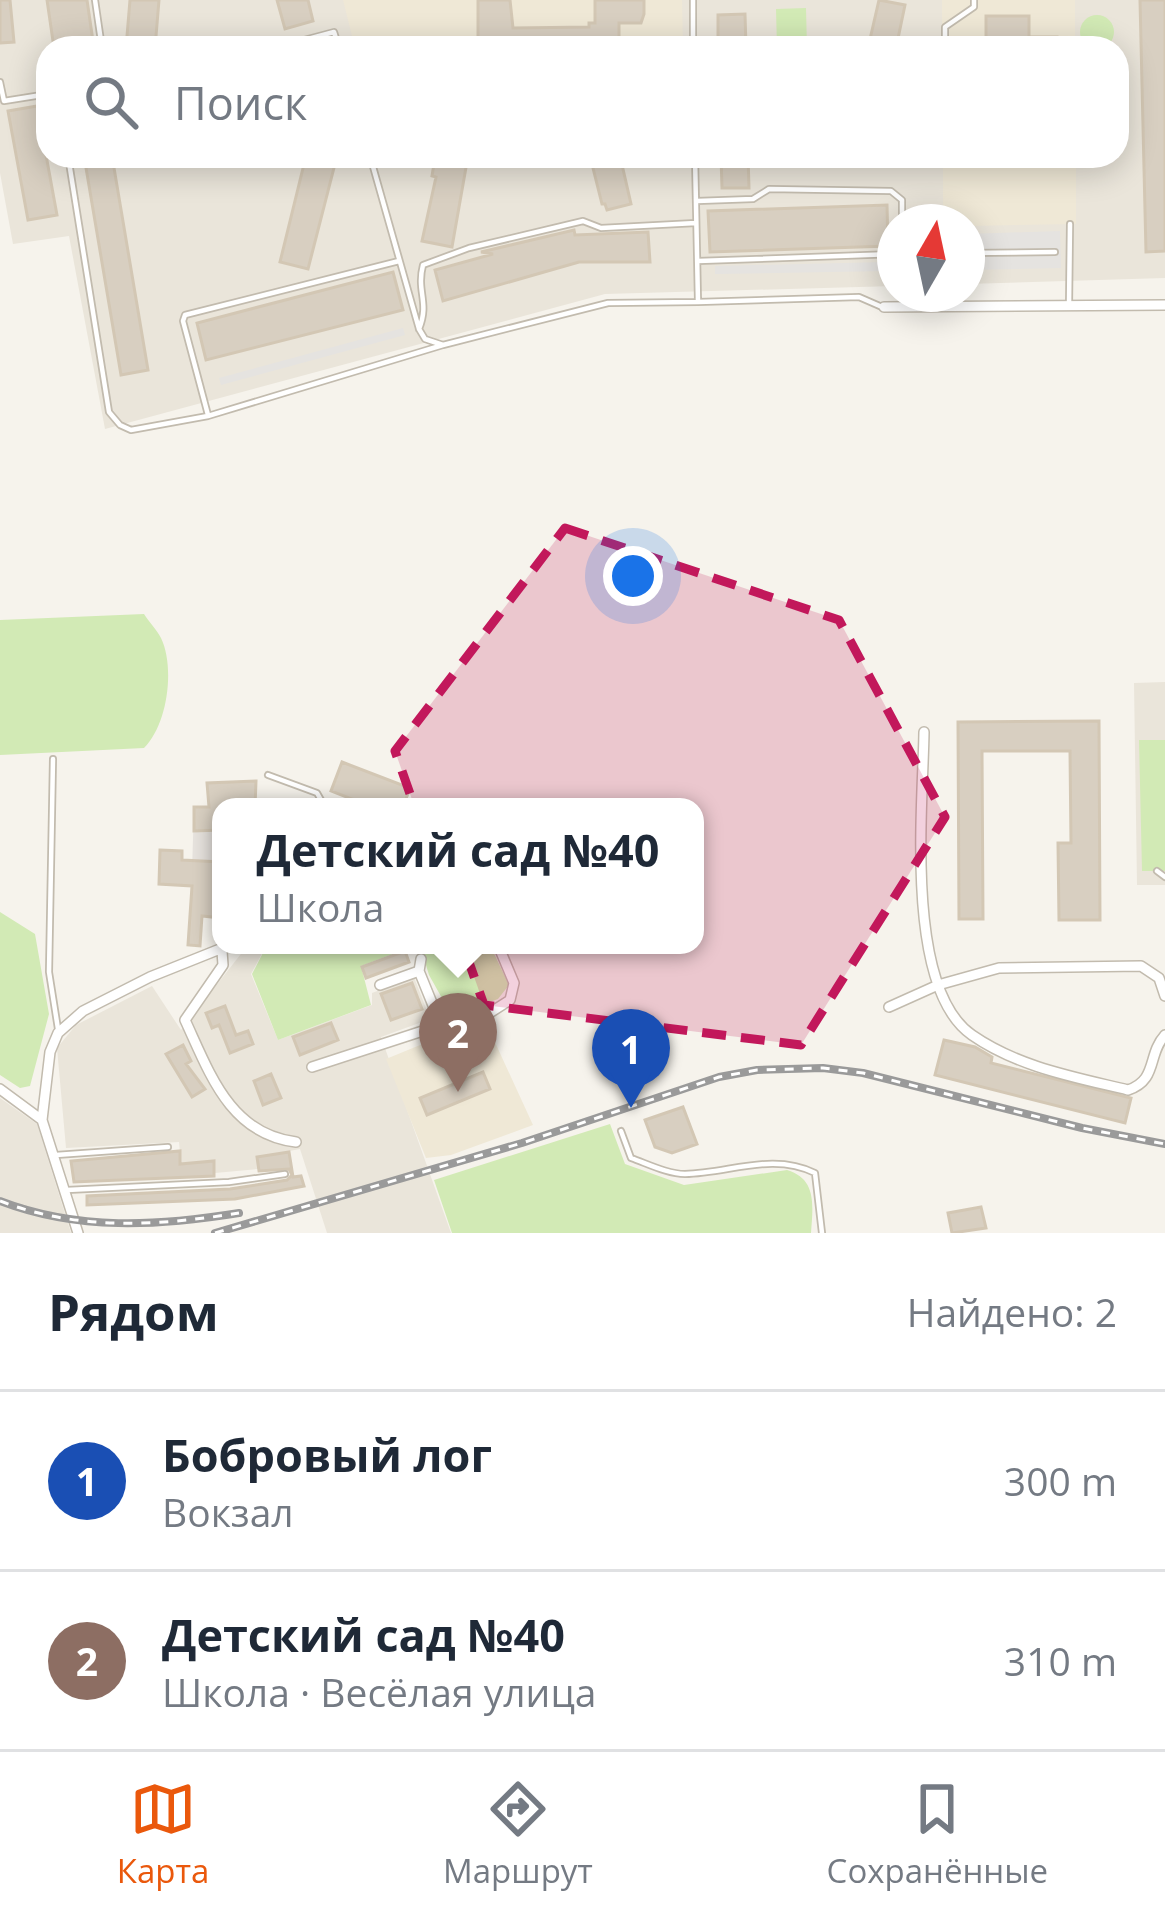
<!DOCTYPE html>
<html lang="ru">
<meta charset="utf-8">
<style>
:root{--surface:#fff;--page:#f6f6f7;--text:#1f2937;--muted:#747a83;--line:#e0e1e3;--accent:#ea580c}
body{margin:0;font-family:"Open Sans",sans-serif;background:var(--page);color:var(--text)}
.compass{position:absolute;left:877px;top:204px;width:108px;height:108px;border-radius:50%;background:var(--surface);box-shadow:0 6px 30px #0003;rotate:9deg}
.you{position:absolute;left:633px;top:576px;width:42px;height:42px;margin:-30px;border:9px solid #fff;border-radius:50%;background:#1a73e8;box-shadow:0 0 0 18px #1a73e833}
.badge{display:grid;place-items:center;width:78px;height:78px;border-radius:50%;background:var(--accent);color:#fff;font-size:39px;font-weight:700}
.pin{position:absolute;translate:-50% -99px;filter:drop-shadow(0 3px 6px #0008)}
.pin::after{content:'';position:absolute;top:63px;width:42px;height:36px;background:inherit;clip-path:polygon(0 0,100% 0,50% 100%)}
.popup{position:absolute;left:212px;top:798px;width:492px;height:156px;box-sizing:border-box;display:grid;place-content:center;border-radius:24px;background:var(--surface);filter:drop-shadow(0 3px 9px #0005);font-size:39px;white-space:nowrap;color:var(--muted)}
.popup b{font-size:45px;color:var(--text)}
.popup::after{content:'';position:absolute;left:50%;top:100%;margin-left:-24px;border:24px solid transparent;border-top-color:var(--surface)}
.list{margin:0;padding:0;list-style:none}
h2{display:flex;justify-content:space-between;align-items:center;height:156px;margin:0;padding:0 48px;font-size:51px}
h2 small{font-size:39px;font-weight:400;color:var(--muted)}
.list li{display:grid;grid-template-columns:78px 1fr auto;gap:36px;align-items:center;box-sizing:border-box;height:180px;padding:0 48px;border-top:3px solid var(--line)}
.list b{display:block;font-size:45px;white-space:nowrap}
.list p{margin:0;font-size:39px;white-space:nowrap;color:var(--muted)}
.list em{font-size:39px;font-style:normal;color:var(--muted)}
.icon{flex:none;width:66px;height:66px;fill:none;stroke:currentColor;stroke-width:2;stroke-linecap:round;stroke-linejoin:round}
.map{position:relative;flex:none;width:1165px;height:1233px;overflow:hidden}
.search{position:absolute;background:var(--surface);box-shadow:0 6px 30px #0003;left:36px;right:36px;top:36px;height:132px;display:flex;align-items:center;gap:30px;box-sizing:border-box;padding:0 42px;border-radius:36px;color:var(--muted);font-size:45px}
.sheet{height:516px;background:var(--surface)}
nav{display:flex;justify-content:space-around;align-items:center;box-sizing:border-box;height:168px;border-top:3px solid var(--line);background:var(--surface);font-size:33px;color:var(--muted)}
nav a{display:grid;justify-items:center;gap:6px}
nav .on{color:var(--accent)}
.map>svg:first-child{display:block}
.residential{fill:#eae5da;fill-rule:evenodd}
.industrial{fill:#e6e2dd}
.education{fill:#efe8d6}
.green{fill:#d2eab5}
.parking{fill:#e5e3e0}
.building{fill:#d8cfc1;stroke:#d3c7b4;stroke-width:3}
.lines{fill:none;stroke-linecap:round;stroke-linejoin:round}
.service-casing{stroke:#c2bbae;stroke-width:8}
.minor-casing{stroke:#c2bbae;stroke-width:12}
.service{stroke:#fff;stroke-width:4.5}
.minor{stroke:#fff;stroke-width:9}
.rail-casing{stroke:#9a9a9a;stroke-width:8}
.rail{stroke:#fff;stroke-width:3;stroke-dasharray:9;stroke-linecap:butt}
.marked{fill:#c2185b;fill-opacity:0.2;stroke:#c2185b;stroke-width:9;stroke-dasharray:24 15;stroke-linejoin:round}
</style>
<div class="map">
<svg width="1165" height="1233" viewBox="0 0 1165 1233">
<rect width="100%" height="100%" fill="#f6f3ec"/>
<path class="residential" d="M 0,0 L 1165,0 L 1165,278 L 967,284 L 967,222 L 895,222 L 895,286 L 605,294 L 105,429 L 69,236 L 13,244 L 0,173 ZM 48,48 L 1117,48 L 1117,156 L 48,156 Z
M 1165,682 L 1165,885 L 1137,885 L 1134,683 Z
M 248,945 L 266,946 L 251,974 L 278,1040 L 372,1005 L 372,993 L 414,977 L 430,1019 L 381,1037 L 451,1233 L 327,1233 L 300,1149 L 257,1157 L 258,1169 L 215,1173 L 214,1161 L 181,1163 L 179,1142 L 66,1148 L 57,1048 L 76,1025 L 152,986 L 181,1030 Z
M 0,1098 L 37,1124 L 71,1233 L 0,1233 Z"/>
<path class="industrial" d="M 308,805 L 221,807 L 221,906 L 191,905 L 194,807 Z"/>
<path class="education" d="M 343,0 L 682,0 L 683,48 L 355,48 Z
M 942,0 L 1075,0 L 1075,48 L 942,48 Z
M 943,156 L 1076,156 L 1076,224 L 967,226 L 967,222 L 943,222 Z
M 481,1020 L 488,1027 L 533,1125 L 451,1155 L 426,1158 L 386,1059 Z"/>
<path class="green" d="M 806,8 L 807,48 L 777,48 L 776,9 Z
M1080 32a17 17 0 1 1 34 0a17 17 0 1 1-34 0Z
M 144,614 C 149,622 157,630 161,638 C 175,667 168,724 144,748 L 0,755 L 0,620 Z
M 1139,740 L 1165,740 L 1165,871 L 1142,871 Z
M 0,912 L 35,934 L 49,1014 L 30,1086 L 20,1088 L 0,1075 Z
M 267,945 L 417,945 L 361,966 L 371,1005 L 278,1040 L 252,974 Z
M 420,945 L 490,945 L 509,985 L 498,999 L 452,1016 L 429,975 Z
M 610,1124 L 625,1164 L 684,1185 L 787,1170 C 817,1179 813,1205 811,1233 L 452,1233 L 434,1180 Z"/>
<path class="parking" d="M 1060,231 L 1061,268 L 967,270 L 967,234 Z
M 886,262 L 886,271 L 715,274 L 715,266 Z
M 403,328 L 405,335 L 221,385 L 219,378 Z"/>
<path class="building" d="M 0,0 L 10,0 L 14,42 L 0,43 Z
M 47,0 L 87,0 L 94,48 L 54,48 Z
M 130,0 L 159,0 L 155,48 L 126,48 Z
M 277,0 L 308,0 L 313,21 L 285,29 Z
M 478,0 L 510,0 L 513,28 L 589,27 L 589,23 L 595,23 L 595,0 L 644,0 L 644,14 L 641,23 L 619,23 L 619,48 L 478,48 Z
M 879,0 L 905,5 L 896,48 L 868,48 Z
M 1140,0 L 1165,0 L 1165,251 L 1146,252 Z
M 745,14 L 746,48 L 718,48 L 718,15 Z
M 986,16 L 1029,16 L 1029,37 L 1057,37 L 1057,48 L 959,48 L 960,38 L 986,38 Z
M 37,106 L 57,215 L 28,220 L 8,111 Z
M 84,156 L 112,156 L 148,370 L 121,375 Z
M 306,156 L 337,156 L 308,269 L 280,262 Z
M 438,156 L 468,156 L 452,247 L 422,241 L 436,177 L 432,176 L 435,158 Z
M 590,156 L 620,156 L 631,204 L 607,210 L 605,204 L 602,204 Z
M 721,156 L 748,156 L 749,188 L 722,188 Z
M 887,205 L 888,246 L 710,252 L 708,211 Z
M 574,230 L 575,235 L 648,232 L 650,262 L 579,262 L 443,301 L 435,270 L 493,254 L 481,252 Z
M 393,272 L 403,310 L 206,360 L 197,323 Z
M 1099,721 L 1100,920 L 1059,920 L 1058,843 L 1071,843 L 1070,751 L 982,751 L 983,919 L 959,919 L 958,722 Z
M 342,762 L 410,788 L 403,807 L 372,807 L 331,791 Z
M 256,781 L 255,807 L 221,807 L 221,830 L 194,831 L 194,807 L 209,807 L 207,783 Z
M 160,850 L 182,851 L 182,860 L 221,862 L 221,918 L 202,916 L 200,946 L 188,945 L 192,886 L 159,884 Z
M 405,951 L 409,962 L 366,978 L 362,967 Z
M 412,983 L 422,1009 L 391,1020 L 381,994 Z
M 225,1006 L 236,1035 L 248,1031 L 253,1044 L 230,1053 L 219,1025 L 212,1028 L 206,1013 Z
M 331,1023 L 338,1040 L 300,1055 L 293,1037 Z
M 944,1040 L 975,1047 L 992,1057 L 991,1063 L 1131,1098 L 1125,1123 L 935,1075 Z
M 183,1045 L 191,1061 L 186,1064 L 205,1089 L 192,1097 L 166,1054 Z
M 483,1072 L 490,1089 L 427,1115 L 420,1098 Z
M 271,1074 L 281,1098 L 263,1105 L 254,1081 Z
M 683,1107 L 697,1144 L 672,1153 L 655,1147 L 645,1120 Z
M 180,1151 L 180,1164 L 214,1161 L 214,1176 L 74,1182 L 71,1161 Z
M 289,1152 L 293,1177 L 301,1176 L 304,1186 L 235,1199 L 87,1205 L 87,1196 L 230,1189 L 287,1180 L 292,1175 L 289,1169 L 259,1171 L 257,1157 Z
M 981,1207 L 986,1228 L 952,1233 L 948,1213 Z"/>
<g class="lines">
<defs>
<path id="service" d="M 95,0 L 102,48
M 693,0 L 693,48
M 274,48 L 334,32 L 339,48
M 945,48 L 945,27 L 974,7 L 974,0
M 0,82 L 4,101 L 48,94
M 68,156 L 109,412 L 120,425 L 131,430 L 208,416 L 443,345
M 370,156 L 419,329 L 425,339 L 443,345 L 608,303 L 698,302 L 695,156
M 697,201 L 753,199 L 769,189 L 891,191 L 902,200 L 902,222
M 967,253 L 1055,252
M 698,261 L 895,254
M 698,302 L 859,297 L 882,307
M 1069,306 L 1070,224
M 419,329 C 430,302 416,292 423,265 L 469,248 L 583,221 L 601,228 L 696,223
M 208,415 L 183,321 L 185,315 L 399,261
M 53,759 L 49,972 L 58,1029
M 268,775 L 317,793 L 325,807
M 1157,871 L 1165,877
M 621,1131 L 631,1158 C 648,1164 668,1174 685,1174 C 730,1173 773,1152 815,1173 L 822,1233
M 56,1155 L 168,1147
M 67,1190 L 229,1182 L 285,1174"/>
<path id="minor" d="M 884,307 L 1165,305
M 924,732 C 923,805 904,988 972,1035 C 1018,1067 1074,1077 1128,1090 C 1158,1080 1147,1055 1165,1035
M 222,951 L 223,965 L 185,1020 C 210,1074 230,1134 296,1142
M 421,959 L 419,971 L 441,1025
M 380,985 L 419,971
M 889,1007 L 938,985 L 999,968 L 1141,966 L 1159,978 L 1165,996
M 312,1067 L 441,1025 L 488,1014 L 510,1000 L 514,983 L 498,945
M 0,1089 L 42,1120 L 78,1233
M 42,1120 L 50,1052 L 58,1033 L 83,1011 L 150,977 L 230,945"/>
</defs>
<use href="#service" class="service-casing"/>
<use href="#minor" class="minor-casing"/>
<use href="#service" class="service"/>
<use href="#minor" class="minor"/>
<defs>
<path id="rail" d="M 0,1201 C 78,1231 158,1226 239,1213
M 215,1233 L 522,1143 L 719,1077 L 757,1070 L 823,1068 L 863,1073 L 1082,1128 L 1165,1144"/>
</defs>
<use href="#rail" class="rail-casing"/>
<use href="#rail" class="rail"/>
</g>
<path class="marked" d="M 565,528 L 839,620 L 945,817 L 801,1045 L 484,1005 L 395,751 Z"/>
</svg>
<svg class="compass" viewBox="-18 -18 36 36"><path d="M0-13l5 13h-10z" fill="#e53935"/><path d="M0 13l5-13h-10z" fill="#747a83"/></svg>
<div class="you"></div>
<div class="pin badge" style="left:631px;top:1108px;background:#1a4fb4">1</div>
<div class="pin badge" style="left:458px;top:1092px;background:#8d6e63">2</div>
<div class="popup"><b>Детский сад №40</b>Школа</div>
<div class="search"><svg class="icon" aria-label="search" viewBox="0 0 24 24"><circle cx="10" cy="10" r="6"/><path d="M15 15l6 6"/></svg>Поиск</div>
</div>
<section class="sheet">
<h2>Рядом<small>Найдено: 2</small></h2>
<ul class="list">
<li><span class="badge" style="background:#1a4fb4">1</span><div><b>Бобровый лог</b><p>Вокзал</p></div><em>300 m</em></li>
<li><span class="badge" style="background:#8d6e63">2</span><div><b>Детский сад №40</b><p>Школа · Весёлая улица</p></div><em>310 m</em></li>
</ul>
</section>
<nav>
<a class="on"><svg class="icon" aria-label="map" viewBox="0 0 24 24"><path d="M3 6l6-2 6 2 6-2v14l-6 2-6-2-6 2zM9 4v14M15 6v14"/></svg>Карта</a>
<a><svg class="icon" aria-label="directions" viewBox="0 0 24 24"><path d="M12 3l9 9-9 9-9-9zM9 14v-3h6M13 9l2 2-2 2"/></svg>Маршрут</a>
<a><svg class="icon" aria-label="saved" viewBox="0 0 24 24"><path d="M7 4h10v16l-5-4-5 4z"/></svg>Сохранённые</a>
</nav>
